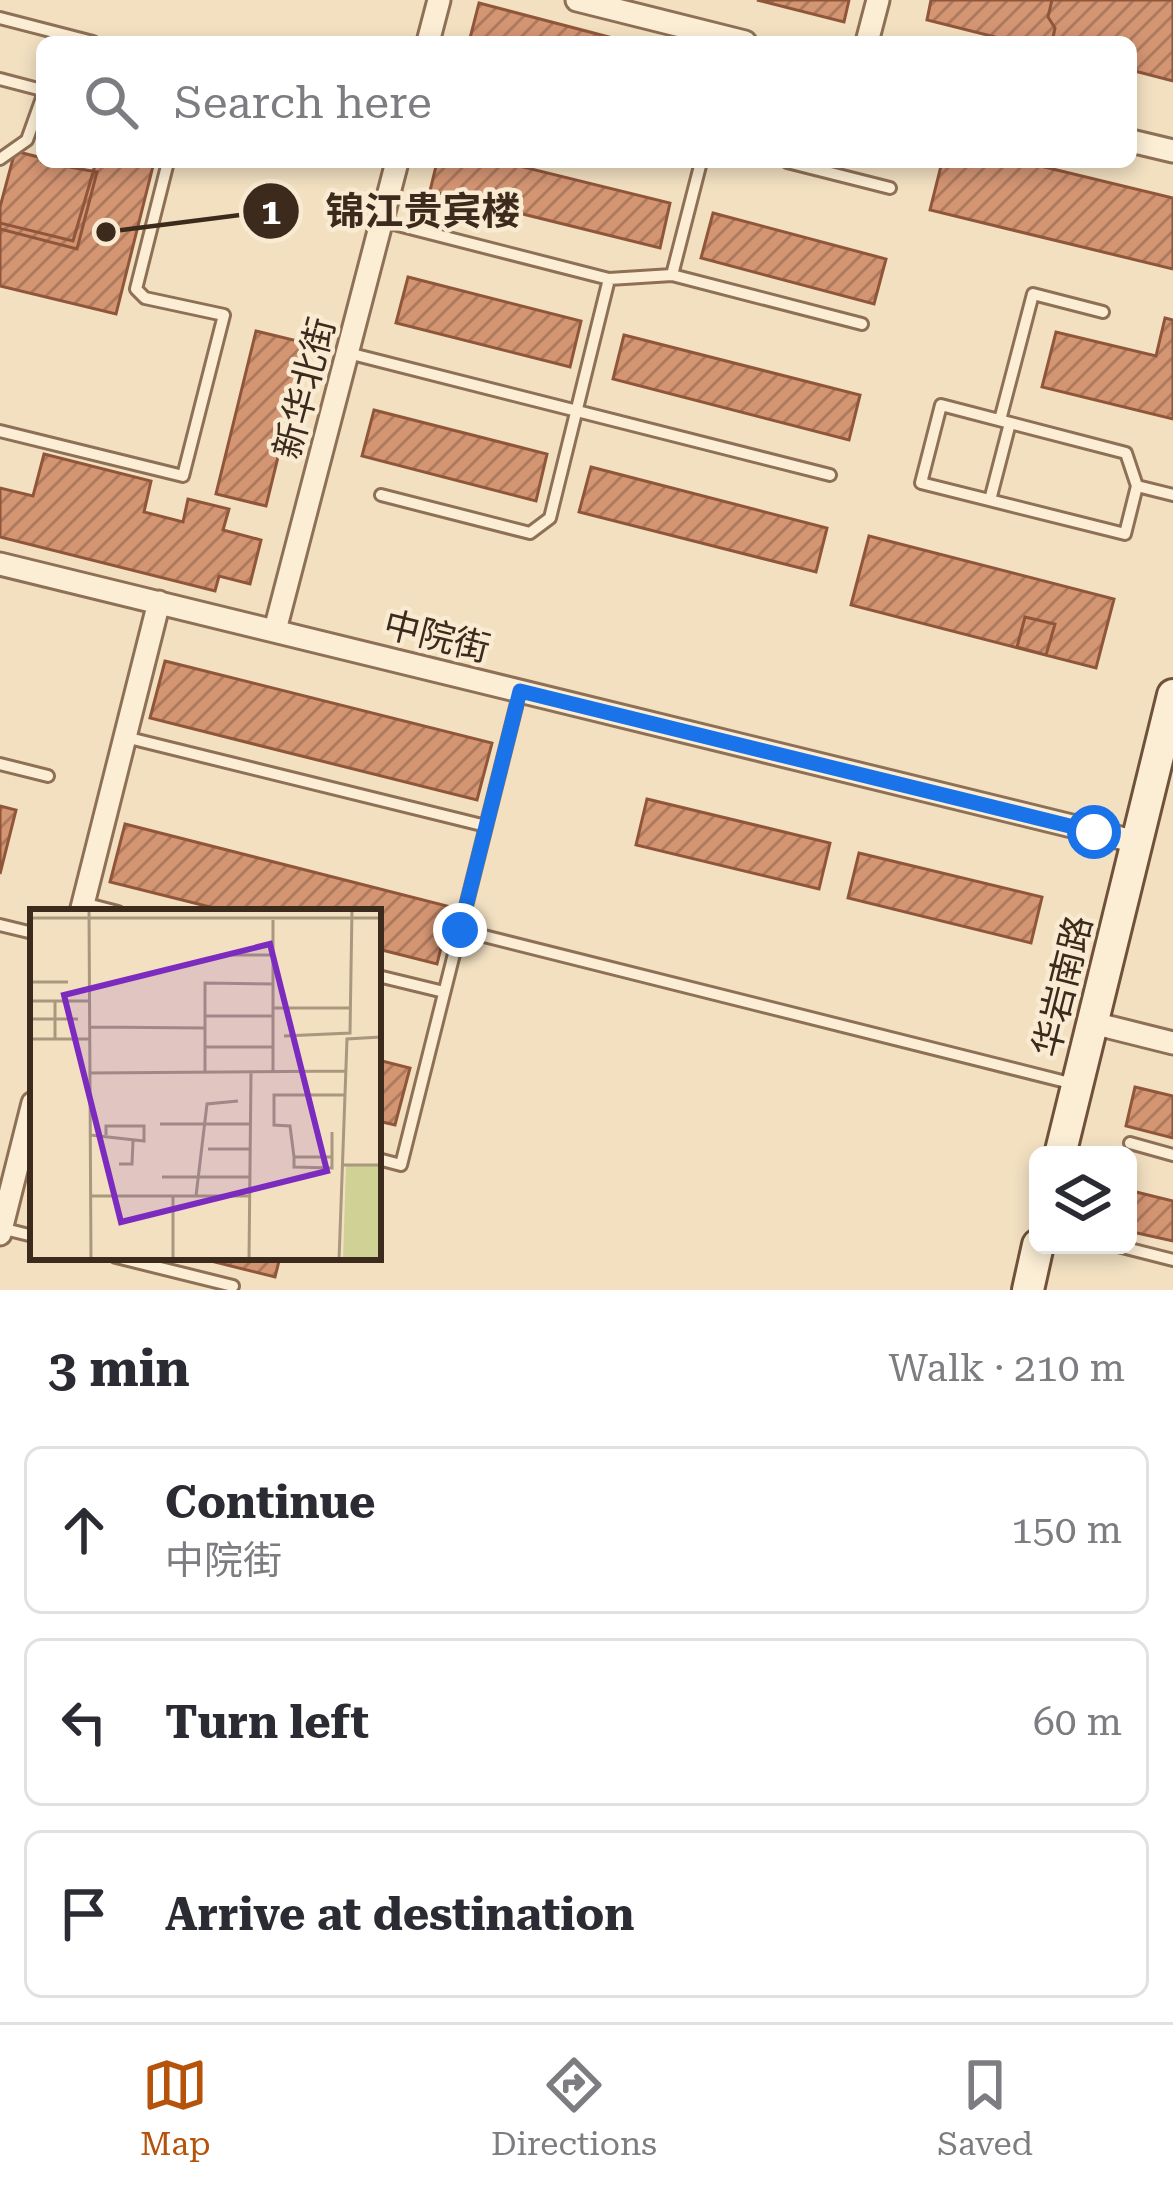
<!DOCTYPE html>
<meta charset="utf-8">
<style>
:root{--surface:#fff;--page:#f2f2f3;--text:#2b2b33;--muted:#7c7c81;--line:#e1e1e2;--accent:#b45309}
body{margin:0;font-family:"Roboto Serif","Noto Sans SC",serif;background:var(--page);color:var(--text)}
.controls{position:absolute;right:36px;bottom:36px;display:grid;overflow:hidden;border-radius:18px;box-shadow:0 6px 18px #0003}
.controls button{width:108px;height:108px;display:grid;place-items:center;padding:0;border:0;border-bottom:3px solid var(--line);background:var(--surface);color:var(--text);font:60px sans-serif}
.stop{position:absolute;width:36px;height:36px;margin:-27px;border:9px solid #1a73e8;border-radius:50%;background:#fff}
.stop.end{background:#1a73e8;border-color:#fff;box-shadow:0 3px 12px #0008}
.list{margin:0;padding:0;list-style:none}
h2{display:flex;justify-content:space-between;align-items:center;height:156px;margin:0;padding:0 48px;font-size:51px}
h2 small{font-size:39px;font-weight:400;color:var(--muted)}
.list li{display:grid;grid-template-columns:78px 1fr auto;gap:36px;align-items:center;box-sizing:border-box;height:168px;margin:0 24px 24px;padding:0 24px;border:3px solid var(--line);border-radius:18px}
.list b{display:block;font-size:45px;white-space:nowrap}
.list p{margin:0;font-size:39px;white-space:nowrap;color:var(--muted)}
.list em{font-size:39px;font-style:normal;color:var(--muted)}
.icon{flex:none;width:66px;height:66px;fill:none;stroke:currentColor;stroke-width:2;stroke-linecap:round;stroke-linejoin:round}
.map{position:relative;flex:none;width:1173px;height:1290px;overflow:hidden}
.search{position:absolute;background:var(--surface);box-shadow:0 6px 18px #0003;left:36px;right:36px;top:36px;height:132px;display:flex;align-items:center;gap:30px;box-sizing:border-box;padding:0 42px;border-radius:18px;color:var(--muted);font-size:45px}
.sheet{height:732px;background:var(--surface)}
nav{display:flex;justify-content:space-around;align-items:center;box-sizing:border-box;height:168px;border-top:3px solid var(--line);background:var(--surface);font-size:33px;color:var(--muted)}
nav a{display:grid;justify-items:center;gap:6px}
nav .on{color:var(--accent)}
.map>svg:first-child{display:block}
.building{fill:url(#building-hatch);stroke:#90563a;stroke-width:3}
.lines{fill:none;stroke-linecap:round;stroke-linejoin:round}
.lane-casing{stroke:#8e7056;stroke-width:16}
.street-casing{stroke:#8e7056;stroke-width:27}
.secondary-casing{stroke:#70513a;stroke-width:36}
.lane{stroke:#fceed5;stroke-width:10}
.street{stroke:#fceed5;stroke-width:21}
.secondary{stroke:#fceed5;stroke-width:30}
.route{stroke:#1a73e8;stroke-width:15}
.labels{text-anchor:middle;stroke-width:9;stroke-linejoin:round;paint-order:stroke}
.street-label{font-size:36px;fill:#3c2a1c;stroke:#f9ebd2}
.inset-road{fill:none;stroke:#a9977f;stroke-width:3}
.view{fill:#7b2cbf;fill-opacity:0.15;stroke:#7b2cbf;stroke-width:6}
.inset-edge{fill:none;stroke:#3c2a1c;stroke-width:6}
.leader{fill:none;stroke:#3c2a1c;stroke-width:4.5}
.callout-dot{fill:#3c2a1c;stroke:#f9ebd2;stroke-width:4.5}
.mark-label{font-size:36px;text-anchor:middle;font-weight:bold;fill:#fff}
.callout-label{font-size:39px;text-anchor:middle;font-weight:bold;fill:#3c2a1c;stroke:#f9ebd2;stroke-width:9;stroke-linejoin:round;paint-order:stroke}
</style>
<div class="map">
<svg width="1173" height="1290" viewBox="0 0 1173 1290">
<defs>
<pattern id="building-hatch" width="6" height="6" patternUnits="userSpaceOnUse" patternTransform="scale(3)"><rect width="6" height="6" fill="#d49573"/><path d="M-1 1l2-2M0 6l6-6M5 7l2-2" fill="none" stroke="#ad7a5e"/></pattern>
</defs>
<rect width="100%" height="100%" fill="#f2e0c1"/>
<path class="building" d="M 757,0 L 849,0 L 844,22 Z
M 931,0 L 1173,0 L 1173,81 L 1131,70 L 1131,42 L 1015,42 L 927,20 Z
M 1052,0 L 1173,0 L 1173,81 L 1131,70 L 1131,42 L 1052,42 L 1055,28 L 1048,17 Z
M 479,3 L 628,42 L 469,42 Z
M 15,151 L 42,158 L 42,162 L 97,172 L 77,249 L 0,229 L 0,207 Z
M 96,162 L 154,162 L 116,314 L 0,286 L 0,223 L 73,241 Z
M 437,162 L 503,162 L 670,203 L 660,248 L 430,191 Z
M 942,162 L 1024,162 L 1173,198 L 1173,269 L 930,210 Z
M 713,213 L 886,259 L 874,304 L 701,258 Z
M 408,277 L 581,321 L 570,367 L 396,323 Z
M 1165,318 L 1173,320 L 1173,419 L 1042,387 L 1056,332 L 1156,356 Z
M 256,331 L 306,343 L 266,506 L 216,494 Z
M 624,335 L 860,395 L 849,440 L 613,379 Z
M 374,410 L 547,454 L 536,501 L 362,456 Z
M 44,454 L 151,481 L 144,512 L 183,522 L 188,499 L 229,509 L 223,530 L 261,540 L 250,584 L 219,576 L 215,591 L 0,537 L 0,488 L 33,496 Z
M 591,467 L 827,528 L 816,572 L 579,512 Z
M 869,536 L 1114,599 L 1096,668 L 851,605 Z
M 1025,617 L 1055,624 L 1046,655 L 1017,647 Z
M 165,661 L 492,743 L 477,800 L 150,718 Z
M 647,799 L 830,843 L 819,889 L 636,845 Z
M 0,806 L 16,810 L 0,874 Z
M 125,824 L 451,907 L 437,964 L 378,949 L 378,912 L 230,912 L 110,882 Z
M 859,853 L 1042,897 L 1031,943 L 848,898 Z
M 378,1060 L 410,1068 L 395,1125 L 378,1121 Z
M 1135,1087 L 1173,1096 L 1173,1138 L 1126,1126 Z
M 1128,1190 L 1173,1201 L 1173,1241 L 1128,1231 Z
M 195,1257 L 280,1257 L 275,1277 Z"/>
<g class="lines">
<defs>
<path id="lane" d="M 0,18 L 93,42
M 0,79 L 42,90
M 0,159 L 27,140 L 42,98
M 787,162 L 890,188
M 382,221 L 609,279
M 672,275 L 862,324
M 348,353 L 830,475
M 941,405 L 1126,453 L 1137,486 L 1125,534 L 921,483 Z
M 1000,420 L 1033,294 L 1103,312
M 0,431 L 183,476 L 224,315 L 145,298 L 136,289 L 168,162
M 1137,486 L 1173,495
M 381,495 L 530,533 L 550,518 L 609,279 L 672,275 L 701,162
M 990,500 L 1010,423
M 125,737 L 486,826
M 0,764 L 48,776
M 83,903 L 118,912
M 0,925 L 33,933
M 460,930 L 1074,1084
M 378,976 L 444,992
M 1130,1143 L 1173,1155
M 378,1159 L 401,1165 L 520,691
M 1,1228 L 33,1236
M 1114,1245 L 1173,1260
M 116,1257 L 233,1286"/>
<path id="street" d="M 577,0 L 745,42
M 428,42 L 439,0
M 867,42 L 878,0
M 1131,141 L 1173,151
M 0,564 L 1137,842
M 275,630 L 397,162
M 81,912 L 159,602
M 1093,1023 L 1173,1043
M 0,1234 L 33,1103"/>
<path id="secondary" d="M 1060,1155 L 1173,695
M 1028,1290 L 1038,1245"/>
</defs>
<use href="#lane" class="lane-casing"/>
<use href="#street" class="street-casing"/>
<use href="#secondary" class="secondary-casing"/>
<use href="#lane" class="lane"/>
<use href="#street" class="street"/>
<use href="#secondary" class="secondary"/>
</g>
<g class="lines">
<path class="route" d="M 460,930 L 520,691 L 1094,832"/>
</g>
<g class="labels">
<g class="street-label">
<text transform="translate(304 388) rotate(-75)" y="13">新华北街</text>
<text transform="translate(437 636) rotate(14)" y="13">中院街</text>
<text transform="translate(1062 986) rotate(-76)" y="13">华岩南路</text>
</g>
</g>
<g transform="translate(30 909)">
<rect width="351" height="351" fill="#f2e0c1"/>
<path d="M 316,257 L 351,257 L 351,351 L 313,351 Z" fill="#cfd294"/>
<path class="inset-road" d="M 59,0 L 61,351M 0,9 L 351,9M 200,46 L 243,46M 0,73 L 38,73M 0,92 L 60,92M 243,99 L 320,99M 175,107 L 243,107M 0,110 L 48,110M 60,118 L 175,119M 254,127 L 320,124 L 322,0M 0,130 L 60,130M 25,130 L 25,92M 175,138 L 243,138M 175,163 L 175,74 L 243,75M 243,163 L 243,11M 60,164 L 317,162M 130,215 L 220,215M 60,226 L 114,232 L 114,217 L 76,217 L 76,226M 178,240 L 220,240M 264,248 L 260,217 L 244,216 L 244,186 L 316,186M 302,248 L 264,248 L 264,258 L 302,259 L 302,223M 89,255 L 102,255 L 103,232M 312,256 L 351,256M 132,268 L 219,268M 61,287 L 219,287M 166,287 L 177,195 L 208,192M 143,351 L 143,287M 219,351 L 221,163M 309,351 L 317,130 L 351,128"/>
<path class="view" d="M 240,35 L 297,262 L 91,313 L 34,86 Z"/>
<rect width="351" height="351" class="inset-edge"/>
</g>
<path class="leader" d="M106 232L271 211"/>
<g class="callout-dot">
<circle cx="106" cy="232" r="12"/>
<circle cx="271" cy="211" r="30"/>
</g>
<g class="mark-label">
<text x="271" y="224">1</text>
</g>
<g class="callout-label">
<text x="423" y="225">锦江贵宾楼</text>
</g>
</svg>
<div class="controls">
<button><svg class="icon" aria-label="layers" viewBox="0 0 24 24"><path d="M12 4l9 5-9 5-9-5zM3 14l9 5 9-5"/></svg></button>
</div>
<div class="stop" style="left:1094px;top:832px"></div>
<div class="stop end" style="left:460px;top:930px"></div>
<div class="search"><svg class="icon" aria-label="search" viewBox="0 0 24 24"><circle cx="10" cy="10" r="6"/><path d="M15 15l6 6"/></svg>Search here</div>
</div>
<section class="sheet">
<h2>3 min<small>Walk · 210 m</small></h2>
<ul class="list">
<li><svg class="icon" aria-label="ahead" viewBox="0 0 24 24"><path d="M12 20V5M6 11l6-6 6 6"/></svg><div><b>Continue</b><p>中院街</p></div><em>150 m</em></li>
<li><svg class="icon" aria-label="left" viewBox="0 0 24 24"><path d="M17 20v-9H6M10 6l-5 5 5 5"/></svg><div><b>Turn left</b></div><em>60 m</em></li>
<li><svg class="icon" aria-label="arrive" viewBox="0 0 24 24"><path d="M6 21V4h12l-3 4 3 4H6"/></svg><div><b>Arrive at destination</b></div></li>
</ul>
</section>
<nav>
<a class="on"><svg class="icon" aria-label="map" viewBox="0 0 24 24"><path d="M3 6l6-2 6 2 6-2v14l-6 2-6-2-6 2zM9 4v14M15 6v14"/></svg>Map</a>
<a><svg class="icon" aria-label="directions" viewBox="0 0 24 24"><path d="M12 3l9 9-9 9-9-9zM9 14v-3h6M13 9l2 2-2 2"/></svg>Directions</a>
<a><svg class="icon" aria-label="saved" viewBox="0 0 24 24"><path d="M7 4h10v16l-5-4-5 4z"/></svg>Saved</a>
</nav>
